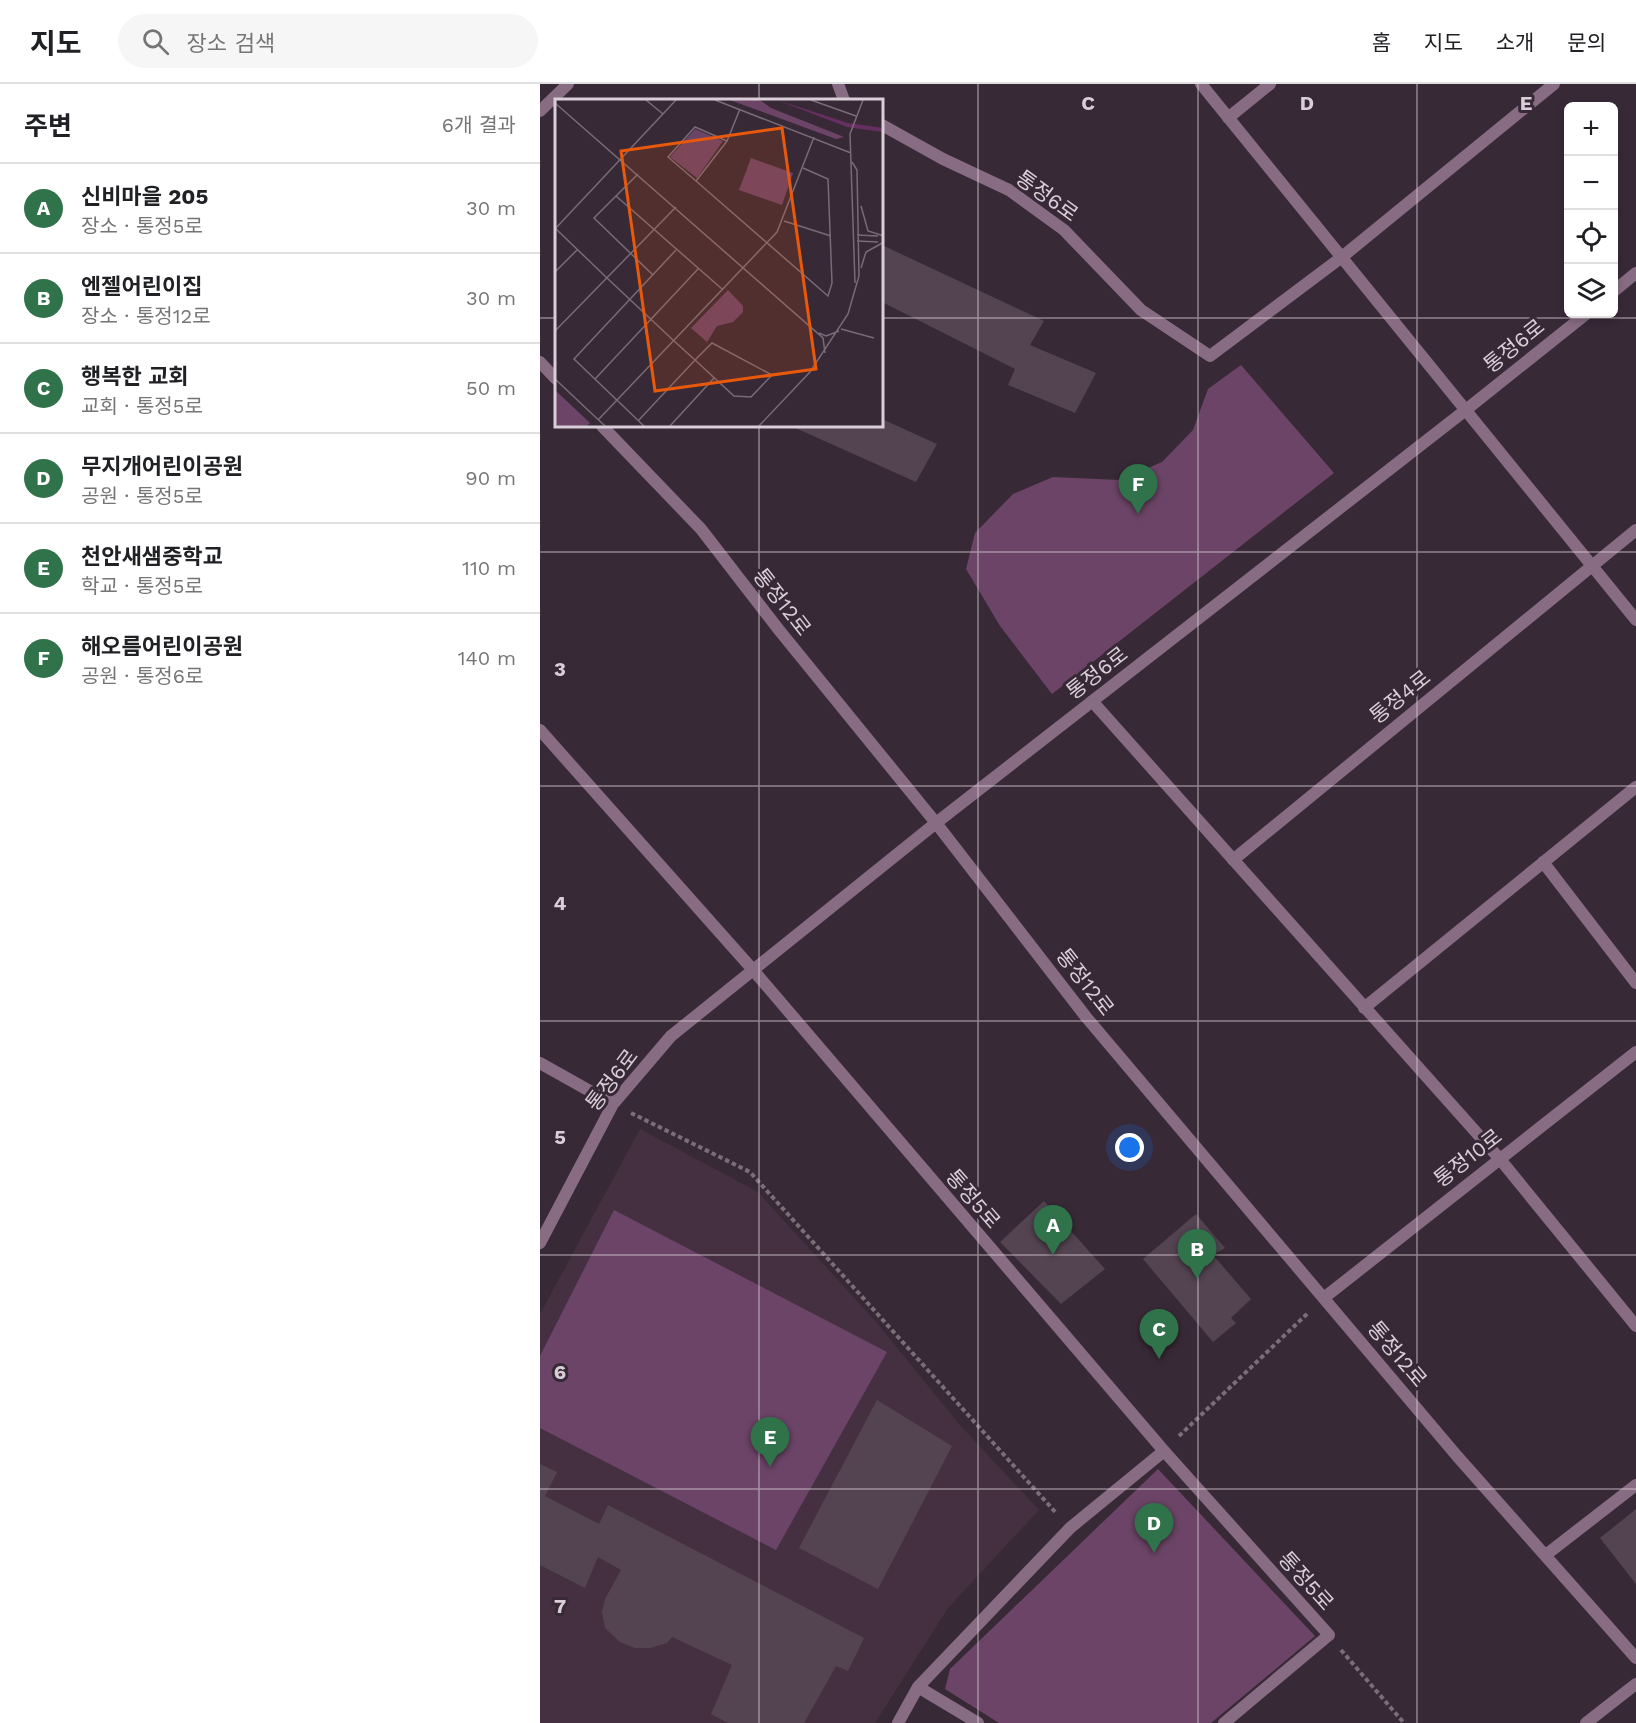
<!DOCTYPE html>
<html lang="ko">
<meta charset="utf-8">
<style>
:root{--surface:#fff;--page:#f6f6f6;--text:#202124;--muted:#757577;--line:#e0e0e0;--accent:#30734b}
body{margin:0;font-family:"Work Sans","Noto Sans KR",sans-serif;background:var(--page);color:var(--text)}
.controls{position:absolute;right:18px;top:18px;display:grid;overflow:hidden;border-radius:9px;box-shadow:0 3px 9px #0003}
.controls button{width:54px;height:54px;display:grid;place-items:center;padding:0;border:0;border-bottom:2px solid var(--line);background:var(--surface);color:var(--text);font:30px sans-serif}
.you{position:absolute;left:590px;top:1064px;width:21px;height:21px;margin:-15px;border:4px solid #fff;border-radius:50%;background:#1a73e8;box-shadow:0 0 0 9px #1a73e833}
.badge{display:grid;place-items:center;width:39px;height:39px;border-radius:50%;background:var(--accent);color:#fff;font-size:20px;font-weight:700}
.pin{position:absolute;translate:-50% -50px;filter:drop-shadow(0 2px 3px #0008)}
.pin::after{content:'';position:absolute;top:32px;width:21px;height:18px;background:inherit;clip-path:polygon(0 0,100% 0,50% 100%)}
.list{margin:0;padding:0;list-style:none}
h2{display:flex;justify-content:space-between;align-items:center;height:78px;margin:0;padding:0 24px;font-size:26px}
h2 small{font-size:20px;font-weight:400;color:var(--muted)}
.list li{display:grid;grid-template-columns:39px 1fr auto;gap:18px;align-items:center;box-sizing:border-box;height:90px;padding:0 24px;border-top:2px solid var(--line)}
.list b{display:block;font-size:22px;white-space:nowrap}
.list p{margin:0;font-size:20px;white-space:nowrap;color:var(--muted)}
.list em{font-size:20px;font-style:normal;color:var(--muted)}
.icon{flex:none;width:33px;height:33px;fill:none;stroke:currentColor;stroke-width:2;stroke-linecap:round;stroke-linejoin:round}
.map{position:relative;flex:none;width:1096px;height:1639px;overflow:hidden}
header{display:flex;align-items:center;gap:36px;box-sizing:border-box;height:84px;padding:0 30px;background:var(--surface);border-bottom:2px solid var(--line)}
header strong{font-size:28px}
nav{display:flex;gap:33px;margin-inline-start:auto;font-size:21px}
.search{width:420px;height:54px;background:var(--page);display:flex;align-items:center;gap:15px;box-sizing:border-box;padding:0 21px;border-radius:33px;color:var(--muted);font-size:22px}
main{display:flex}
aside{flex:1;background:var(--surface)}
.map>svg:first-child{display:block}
.built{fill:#453042}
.green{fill:#6c4467}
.building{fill:#544452}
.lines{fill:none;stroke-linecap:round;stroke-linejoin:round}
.path{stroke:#7b6e79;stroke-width:4;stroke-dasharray:4.5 3;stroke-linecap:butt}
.minor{stroke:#886c83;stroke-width:12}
.tertiary{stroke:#886c83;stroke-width:12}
.grid{fill:none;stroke:#dacfd8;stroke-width:1.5;stroke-opacity:0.55}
.labels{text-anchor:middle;stroke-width:6;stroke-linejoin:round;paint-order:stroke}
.street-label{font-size:21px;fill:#dacfd8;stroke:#382936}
.inset-road{fill:none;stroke:#796b77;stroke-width:1.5}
.view{fill:#e8590c;fill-opacity:0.15;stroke:#e8590c;stroke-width:3}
.inset-edge{fill:none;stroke:#dacfd8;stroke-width:3}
.grid-label{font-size:20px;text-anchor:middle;font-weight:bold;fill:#dacfd8;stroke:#382936;stroke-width:6;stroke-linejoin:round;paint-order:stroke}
</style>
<header>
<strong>지도</strong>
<div class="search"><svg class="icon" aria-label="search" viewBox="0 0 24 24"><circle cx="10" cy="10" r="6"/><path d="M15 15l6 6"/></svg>장소 검색</div>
<nav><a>홈</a><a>지도</a><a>소개</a><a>문의</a></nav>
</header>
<main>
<aside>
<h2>주변<small>6개 결과</small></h2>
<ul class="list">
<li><span class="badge">A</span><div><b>신비마을 205</b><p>장소 · 통정5로</p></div><em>30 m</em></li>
<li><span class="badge">B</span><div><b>엔젤어린이집</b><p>장소 · 통정12로</p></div><em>30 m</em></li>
<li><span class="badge">C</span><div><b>행복한 교회</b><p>교회 · 통정5로</p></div><em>50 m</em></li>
<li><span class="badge">D</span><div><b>무지개어린이공원</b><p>공원 · 통정5로</p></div><em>90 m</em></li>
<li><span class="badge">E</span><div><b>천안새샘중학교</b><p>학교 · 통정5로</p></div><em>110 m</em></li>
<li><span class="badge">F</span><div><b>해오름어린이공원</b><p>공원 · 통정6로</p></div><em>140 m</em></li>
</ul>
</aside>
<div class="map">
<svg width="1096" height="1639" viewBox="0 0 1096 1639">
<rect width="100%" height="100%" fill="#382936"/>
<path class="built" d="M 100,1045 L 218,1108 L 337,1239 L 419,1340 L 499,1426 L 408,1524 L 335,1639 L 0,1639 L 0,1230 Z"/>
<path class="green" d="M 701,281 L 794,389 L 512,610 L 460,542 L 426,485 L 435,449 L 473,410 L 513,393 L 580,396 L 622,378 L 653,346 L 668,305 Z
M 74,1126 L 347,1268 L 236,1466 L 0,1344 L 0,1272 Z
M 618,1385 L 775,1552 L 671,1639 L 459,1639 L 405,1605 L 410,1585 Z"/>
<path class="building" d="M 342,161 L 504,237 L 490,261 L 556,289 L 535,329 L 468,301 L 475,285 L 342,218 Z
M 342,335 L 397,360 L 376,398 L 251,342 L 342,342 Z
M 504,1117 L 565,1185 L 521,1220 L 460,1158 Z
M 656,1130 L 685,1164 L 673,1171 L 711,1215 L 691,1234 L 696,1239 L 673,1258 L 603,1175 Z
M 337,1316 L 412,1362 L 338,1505 L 259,1464 Z
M 0,1380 L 17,1388 L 5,1412 L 59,1440 L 68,1421 L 324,1554 L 308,1587 L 296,1582 L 264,1639 L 188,1639 L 171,1630 L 192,1581 L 132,1553 L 127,1559 L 110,1564 L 95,1564 L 80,1558 L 65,1544 L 62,1528 L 65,1515 L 81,1486 L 58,1473 L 45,1504 L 0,1481 Z
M 1096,1425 L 1096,1500 L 1060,1454 Z"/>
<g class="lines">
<path class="path" d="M 91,1029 L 210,1088 L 517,1430
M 639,1352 L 768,1229
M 801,1566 L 864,1639"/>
<path class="minor" d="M 298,0 L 304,16
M 661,0 L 1096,536
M 688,34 L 730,0
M 342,41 L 403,75 L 469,106 L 524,146 L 601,226 L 670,272 L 802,173 L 1014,0
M 1074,207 L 1096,189
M 0,278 L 16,295
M 62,342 L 161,445 L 239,546 L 396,739 L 546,933 L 917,1372 L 1096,1574
M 552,617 L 959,1074 L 1096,1242
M 0,646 L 214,887 L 624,1367 L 530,1444 L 378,1603 L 358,1639
M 693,776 L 1096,446
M 1003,778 L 1096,899
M 824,924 L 1096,703
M 0,979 L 73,1020
M 0,1159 L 73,1020 L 131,952 L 396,739 L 927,325 L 1046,230
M 785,1213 L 1096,968
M 624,1367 L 789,1551 L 684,1639
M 1007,1470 L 1096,1401
M 378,1603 L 438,1639"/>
<path class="tertiary" d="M 0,27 L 28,0
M 1046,1639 L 1096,1600"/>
</g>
<path class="grid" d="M 219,0 L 219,16M 438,0 L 438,1639M 658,0 L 658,1639M 877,0 L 877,1639M 0,234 L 16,234M 342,234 L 1096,234M 219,342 L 219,1639M 0,468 L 1096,468M 0,702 L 1096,702M 0,937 L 1096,937M 0,1171 L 1096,1171M 0,1405 L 1096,1405"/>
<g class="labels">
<g class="street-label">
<text transform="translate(507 112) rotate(36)" y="7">통정6로</text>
<text transform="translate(974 262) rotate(-39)" y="7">통정6로</text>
<text transform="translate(242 518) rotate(52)" y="7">통정12로</text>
<text transform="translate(557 589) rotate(-38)" y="7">통정6로</text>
<text transform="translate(860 613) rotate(-39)" y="7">통정4로</text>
<text transform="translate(545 898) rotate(52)" y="7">통정12로</text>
<text transform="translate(72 996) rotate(-53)" y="7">통정6로</text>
<text transform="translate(928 1074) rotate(-38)" y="7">통정10로</text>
<text transform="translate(433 1115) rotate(49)" y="7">통정5로</text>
<text transform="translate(857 1270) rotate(50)" y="7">통정12로</text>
<text transform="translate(766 1497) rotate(48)" y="7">통정5로</text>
</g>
</g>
<g transform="translate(15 15)">
<rect width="328" height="328" fill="#382936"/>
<path d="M 175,1 L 205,1 L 216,9 L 289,38 L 281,40 ZM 140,30 L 168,42 L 142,79 L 115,58 ZM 196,59 L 238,74 L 227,106 L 184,91 ZM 173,191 L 188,207 L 188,213 L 178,223 L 162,227 L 152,243 L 136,229 ZM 0,291 L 35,324 L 31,328 L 0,328 Z" fill="#6c4467"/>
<path d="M 222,1 L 293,24 L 328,29 L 328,33 L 292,28 Z" fill="#672f61"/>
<path class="inset-road" d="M 91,1 L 108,15M 160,1 L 296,54M 256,1 L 301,17M 0,4 L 268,239 L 270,254M 185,10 L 172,42 L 141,82 L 273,197 L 277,184 L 273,80 L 248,69M 83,75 L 39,119 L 98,176M 141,82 L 113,58 L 140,28 L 172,42M 61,97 L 167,190M 306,107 L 313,132 L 329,137M 229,122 L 276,137M 0,129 L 52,179 L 118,241 L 140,261 L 179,297 L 196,298 L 217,276 L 157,244 L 140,261 L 83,322M 0,130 L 121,1M 302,136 L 323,137M 302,142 L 323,143M 306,169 L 311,153 L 329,143M 0,173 L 22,151M 300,184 L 295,35 L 308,1M 286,230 L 319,239M 0,232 L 121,108M 264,234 L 271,237 L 284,232M 0,280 L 51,328M 40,280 L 143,170M 43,321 L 222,133 L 259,38M 90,328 L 19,260 L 121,151M 114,328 L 159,279M 203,328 L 255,273 L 293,215 L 304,177 L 302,71 L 297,63"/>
<path class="view" d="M 227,29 L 261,270 L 100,292 L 66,52 Z"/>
<rect width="328" height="328" class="inset-edge"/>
</g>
<g class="grid-label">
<text x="548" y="26">C</text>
<text x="767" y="26">D</text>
<text x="986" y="26">E</text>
<text x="20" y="592">3</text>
<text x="20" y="826">4</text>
<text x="20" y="1060">5</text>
<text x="20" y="1295">6</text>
<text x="20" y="1529">7</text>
</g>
</svg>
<div class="controls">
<button>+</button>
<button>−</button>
<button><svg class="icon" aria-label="locate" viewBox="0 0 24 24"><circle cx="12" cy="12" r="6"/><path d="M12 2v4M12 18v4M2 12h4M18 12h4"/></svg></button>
<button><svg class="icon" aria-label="layers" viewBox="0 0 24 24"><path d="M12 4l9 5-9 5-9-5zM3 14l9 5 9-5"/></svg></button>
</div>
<div class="you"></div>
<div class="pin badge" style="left:513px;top:1171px">A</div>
<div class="pin badge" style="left:657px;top:1195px">B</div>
<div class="pin badge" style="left:619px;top:1275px">C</div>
<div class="pin badge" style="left:614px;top:1469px">D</div>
<div class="pin badge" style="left:230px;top:1383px">E</div>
<div class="pin badge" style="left:598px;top:430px">F</div>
</div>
</main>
